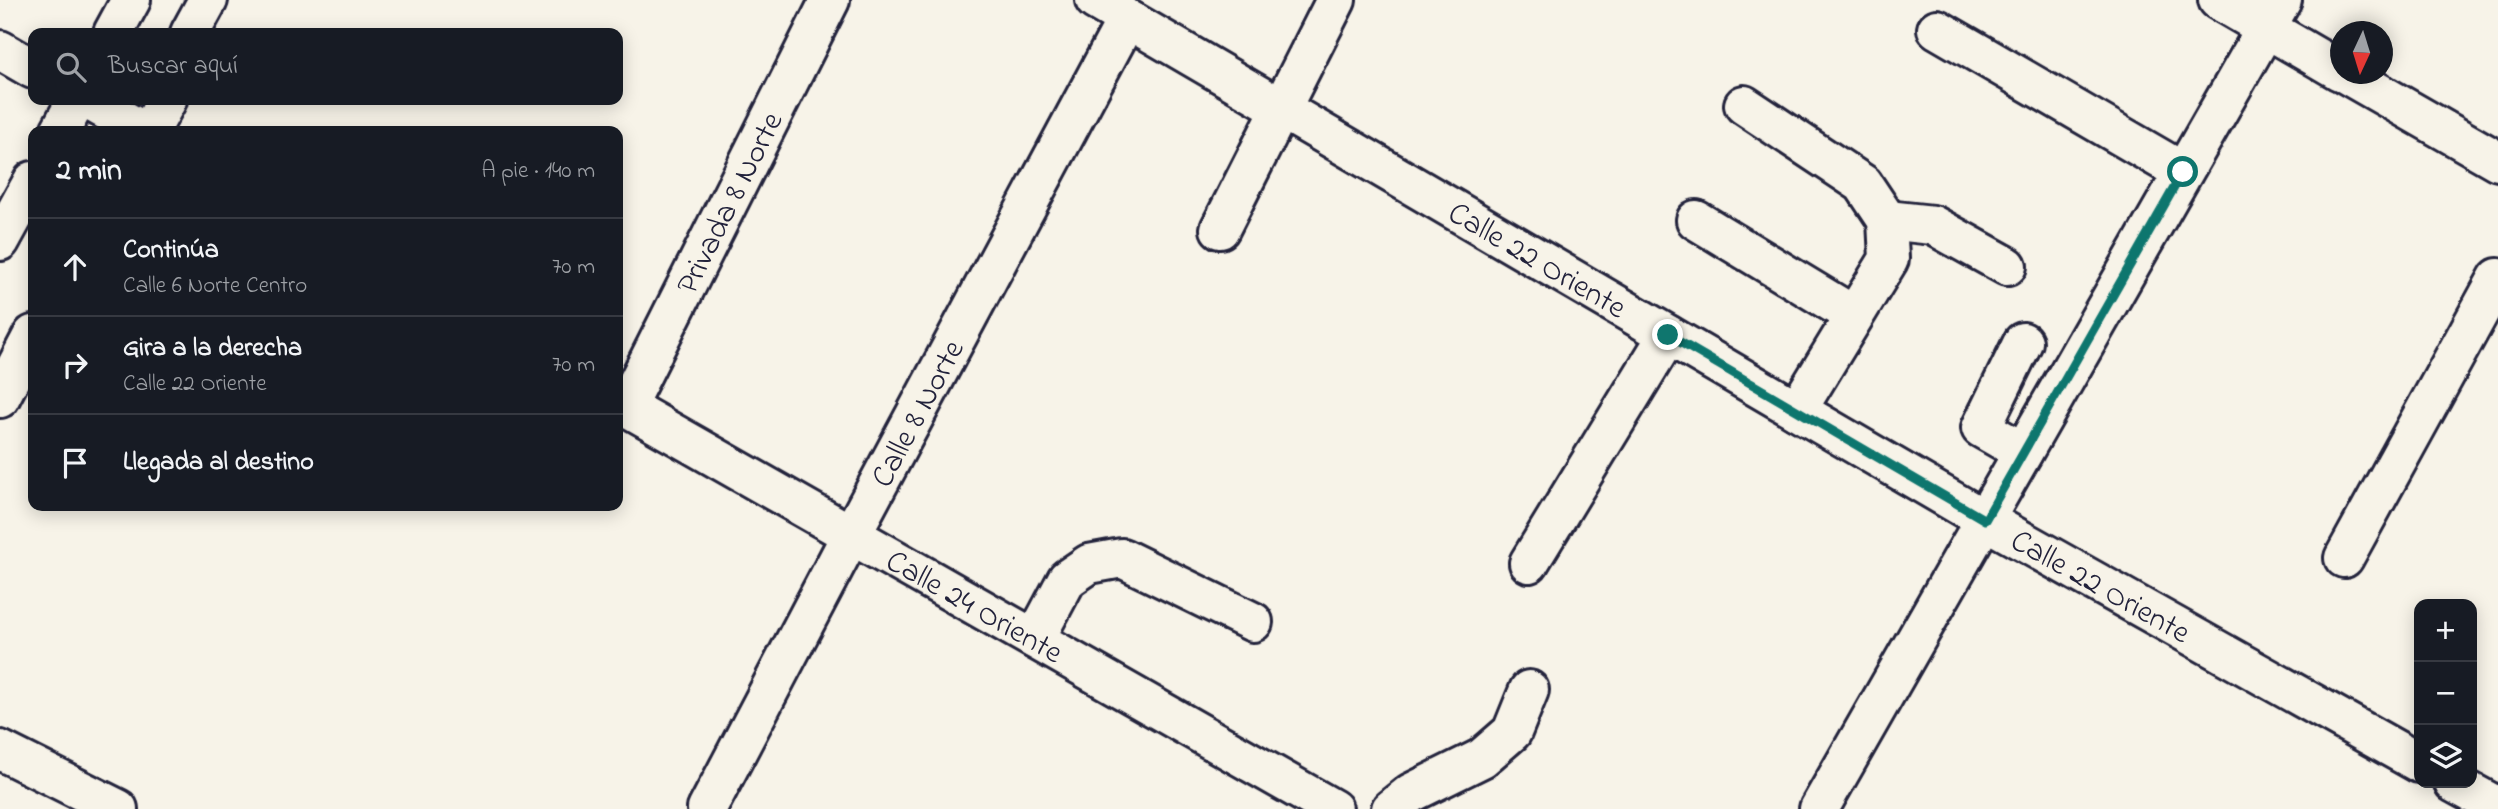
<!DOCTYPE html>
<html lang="es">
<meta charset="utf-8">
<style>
:root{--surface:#171b24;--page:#20242c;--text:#f1f3f6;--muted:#9ea1a6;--line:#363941}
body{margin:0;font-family:"Indie Flower",sans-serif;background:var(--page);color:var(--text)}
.controls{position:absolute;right:21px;bottom:21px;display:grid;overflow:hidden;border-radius:14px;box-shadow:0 4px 18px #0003}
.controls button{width:63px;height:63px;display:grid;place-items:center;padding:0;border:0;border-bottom:2px solid var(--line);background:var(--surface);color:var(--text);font:35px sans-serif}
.compass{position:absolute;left:2330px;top:21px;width:63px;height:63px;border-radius:50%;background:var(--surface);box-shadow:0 4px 18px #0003;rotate:184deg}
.stop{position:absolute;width:21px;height:21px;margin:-16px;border:5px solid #0f766e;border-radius:50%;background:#fff}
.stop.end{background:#0f766e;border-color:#fff;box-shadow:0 2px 7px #0008}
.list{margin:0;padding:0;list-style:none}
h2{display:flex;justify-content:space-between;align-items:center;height:91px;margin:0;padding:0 28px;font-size:30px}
h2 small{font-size:23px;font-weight:400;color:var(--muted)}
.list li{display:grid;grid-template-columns:46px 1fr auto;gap:21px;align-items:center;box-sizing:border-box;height:98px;padding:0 28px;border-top:2px solid var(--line)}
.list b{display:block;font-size:26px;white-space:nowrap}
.list p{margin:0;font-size:23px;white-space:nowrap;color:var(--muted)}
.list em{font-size:23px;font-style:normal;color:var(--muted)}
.icon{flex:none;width:38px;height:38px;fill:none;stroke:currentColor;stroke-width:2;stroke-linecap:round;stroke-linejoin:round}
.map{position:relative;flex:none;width:2498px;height:809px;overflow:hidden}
.search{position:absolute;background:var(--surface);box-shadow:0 4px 18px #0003;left:28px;top:28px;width:595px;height:77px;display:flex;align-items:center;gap:18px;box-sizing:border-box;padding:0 24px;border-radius:14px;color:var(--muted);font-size:26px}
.panel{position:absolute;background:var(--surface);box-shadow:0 4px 18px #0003;left:28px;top:126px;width:595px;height:385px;border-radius:14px}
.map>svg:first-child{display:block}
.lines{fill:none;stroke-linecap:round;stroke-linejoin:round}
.minor-casing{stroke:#22223b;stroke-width:44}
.minor{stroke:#f7f3e8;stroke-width:38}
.route{stroke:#0f766e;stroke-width:9}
.labels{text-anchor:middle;stroke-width:5;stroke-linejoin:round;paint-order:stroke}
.street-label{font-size:32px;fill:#22223b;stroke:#f7f3e8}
</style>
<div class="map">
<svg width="2498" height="809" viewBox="0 0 2498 809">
<rect width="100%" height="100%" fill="#f7f3e8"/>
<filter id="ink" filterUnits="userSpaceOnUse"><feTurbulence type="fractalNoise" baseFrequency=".0143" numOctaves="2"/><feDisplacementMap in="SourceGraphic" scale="14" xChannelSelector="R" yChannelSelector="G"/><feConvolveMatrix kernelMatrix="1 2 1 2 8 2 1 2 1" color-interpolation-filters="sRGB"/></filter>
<g filter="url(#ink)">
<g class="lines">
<defs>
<g id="minor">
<path id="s1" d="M 1095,0 L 1985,520 L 2419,763"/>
<path d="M 2218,0 L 2340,71"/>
<path d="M 1937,29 L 2183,172"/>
<path d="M 113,33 L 131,0"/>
<path d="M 190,33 L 208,0"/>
<path d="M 0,50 L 33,69"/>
<path d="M 2346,74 L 2498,161"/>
<path d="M 88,100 L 143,131"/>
<path d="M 1744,105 L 1863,184 L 1887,220 L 1889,259 L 1797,410"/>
<path d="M 60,131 L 77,100"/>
<path d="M 150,131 L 167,100"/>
<path d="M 1696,220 L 1853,315"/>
<path d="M 1887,220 L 1933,225 L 2007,266"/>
<path d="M 1220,229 L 1336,0"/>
<path d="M 0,241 L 33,181"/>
<path d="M 0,398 L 33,335"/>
<path id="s2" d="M 618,402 L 1333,809"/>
<path id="s3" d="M 626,406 L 830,0"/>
<path d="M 2023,452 L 1981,428 L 2023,342"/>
<path d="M 2344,558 L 2498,278"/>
<path d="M 1529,563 L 1668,335"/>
<path d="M 1035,639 L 1067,579 L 1089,564 L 1122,558 L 1253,622"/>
<path d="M 0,750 L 118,809"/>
<path d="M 2454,783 L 2498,807"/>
<path id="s4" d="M 707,809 L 851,535 L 1127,19"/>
<path d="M 1391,809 L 1411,793 L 1482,758 L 1512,732 L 1529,690"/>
<path d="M 1819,809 L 2282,0"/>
</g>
</defs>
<use href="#minor" class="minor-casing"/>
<use href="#minor" class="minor"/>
</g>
</g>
<g class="lines" filter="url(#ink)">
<path class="route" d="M 1668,335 L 1985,520 L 2183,172"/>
</g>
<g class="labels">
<g class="street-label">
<text dy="11" stroke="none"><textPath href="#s3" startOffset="228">Privada 8 Norte</textPath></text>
<text dy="11" stroke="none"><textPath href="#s1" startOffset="513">Calle 22 Oriente</textPath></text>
<text dy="11" stroke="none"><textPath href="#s4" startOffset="448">Calle 8 Norte</textPath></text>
<text dy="11" stroke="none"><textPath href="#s1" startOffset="1164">Calle 22 Oriente</textPath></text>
<text dy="11" stroke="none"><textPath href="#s2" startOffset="411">Calle 24 Oriente</textPath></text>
</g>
</g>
</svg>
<div class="controls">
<button>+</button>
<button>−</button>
<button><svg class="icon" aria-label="layers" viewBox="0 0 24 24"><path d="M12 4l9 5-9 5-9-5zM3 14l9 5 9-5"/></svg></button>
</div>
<svg class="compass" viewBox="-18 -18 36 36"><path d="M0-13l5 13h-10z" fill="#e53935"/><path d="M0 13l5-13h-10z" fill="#9ea1a6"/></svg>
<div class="stop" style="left:2183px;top:172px"></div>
<div class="stop end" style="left:1668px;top:335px"></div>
<div class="search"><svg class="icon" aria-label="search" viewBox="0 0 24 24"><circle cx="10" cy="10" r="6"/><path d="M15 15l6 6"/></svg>Buscar aquí</div>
<section class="panel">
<h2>2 min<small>A pie · 140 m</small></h2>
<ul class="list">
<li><svg class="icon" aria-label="ahead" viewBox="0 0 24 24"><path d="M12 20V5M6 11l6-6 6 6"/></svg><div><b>Continúa</b><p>Calle 6 Norte Centro</p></div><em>70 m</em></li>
<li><svg class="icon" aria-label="right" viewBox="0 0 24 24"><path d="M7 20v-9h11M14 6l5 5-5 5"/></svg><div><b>Gira a la derecha</b><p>Calle 22 Oriente</p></div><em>70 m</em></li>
<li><svg class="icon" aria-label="arrive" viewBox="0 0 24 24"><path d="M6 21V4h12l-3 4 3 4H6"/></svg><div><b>Llegada al destino</b></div></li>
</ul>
</section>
</div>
